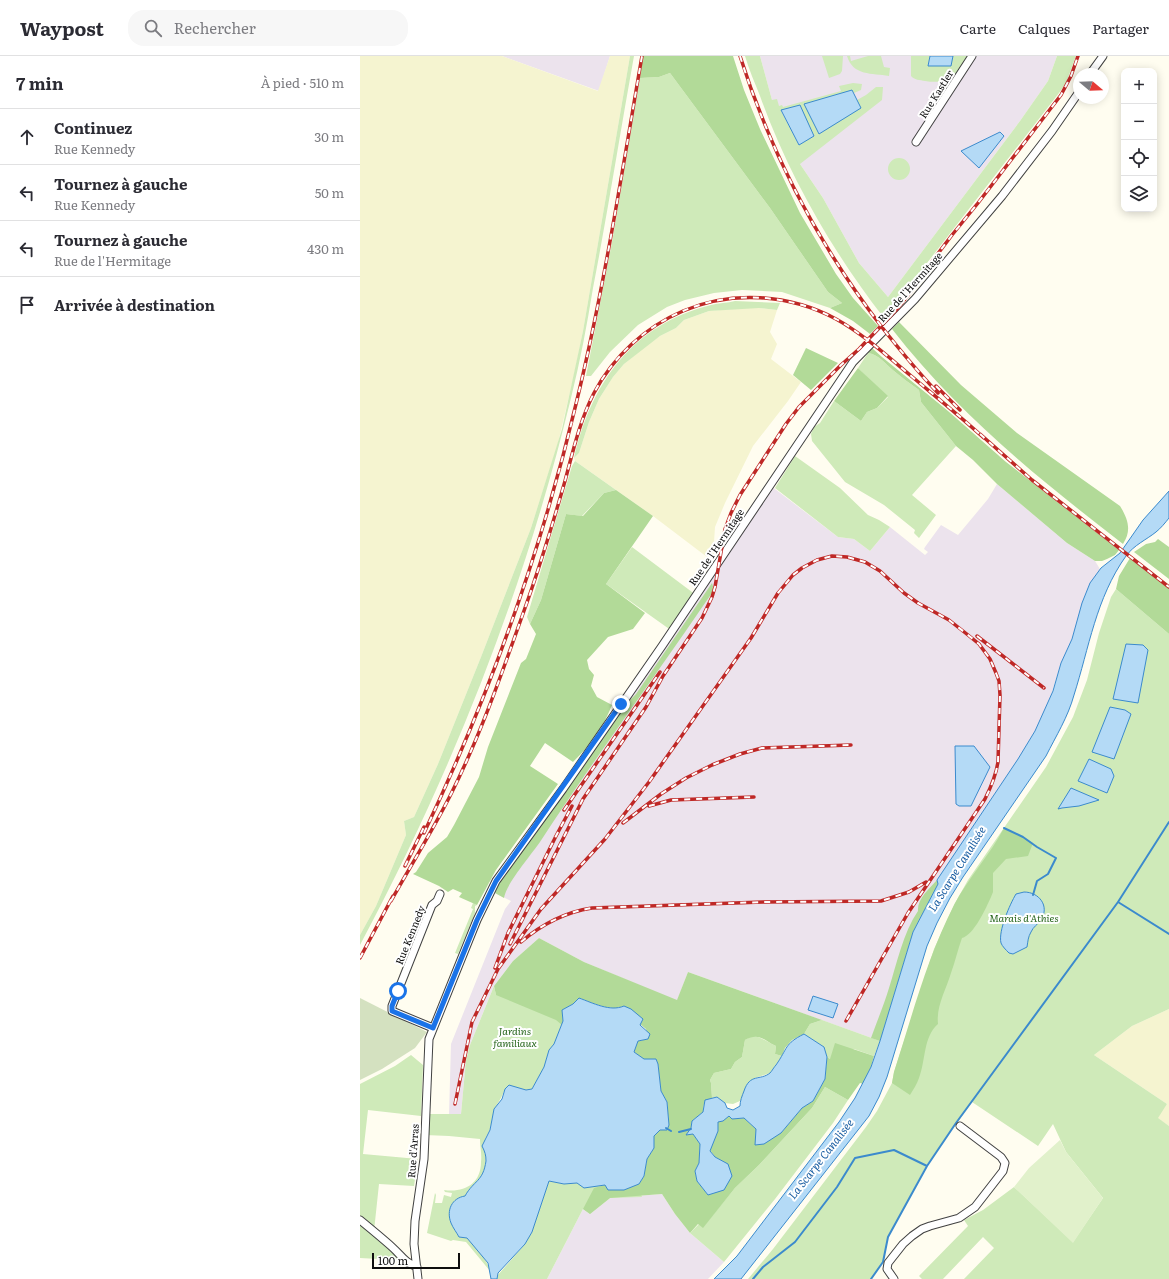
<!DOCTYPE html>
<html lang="fr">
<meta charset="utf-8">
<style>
:root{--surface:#fff;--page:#f7f7f7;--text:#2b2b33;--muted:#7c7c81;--line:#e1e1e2}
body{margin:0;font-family:Literata,serif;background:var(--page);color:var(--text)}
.controls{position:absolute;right:12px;top:12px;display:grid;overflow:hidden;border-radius:8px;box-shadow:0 2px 10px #0003}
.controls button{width:36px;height:36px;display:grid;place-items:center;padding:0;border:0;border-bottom:1px solid var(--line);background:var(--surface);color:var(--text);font:20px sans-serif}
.compass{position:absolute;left:713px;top:12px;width:36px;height:36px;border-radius:50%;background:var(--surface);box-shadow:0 2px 10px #0003;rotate:109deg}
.scale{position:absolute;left:12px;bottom:10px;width:88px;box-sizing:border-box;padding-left:4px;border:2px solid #0e0e0e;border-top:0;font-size:11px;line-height:14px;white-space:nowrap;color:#0e0e0e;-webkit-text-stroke:3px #fff;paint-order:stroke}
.stop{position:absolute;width:12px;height:12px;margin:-9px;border:3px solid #1a73e8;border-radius:50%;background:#fff}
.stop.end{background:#1a73e8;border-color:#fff;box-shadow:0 1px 4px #0008}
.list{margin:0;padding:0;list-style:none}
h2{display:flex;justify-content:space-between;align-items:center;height:52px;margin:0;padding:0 16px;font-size:17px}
h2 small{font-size:13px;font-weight:400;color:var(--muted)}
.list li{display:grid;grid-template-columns:26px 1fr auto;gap:12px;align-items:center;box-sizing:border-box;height:56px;padding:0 16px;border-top:1px solid var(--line)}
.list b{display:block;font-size:15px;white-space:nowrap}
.list p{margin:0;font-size:13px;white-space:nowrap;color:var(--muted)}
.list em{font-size:13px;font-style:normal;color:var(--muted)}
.icon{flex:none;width:22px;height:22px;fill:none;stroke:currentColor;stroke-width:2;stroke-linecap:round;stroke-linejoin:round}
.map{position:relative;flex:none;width:809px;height:1223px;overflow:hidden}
header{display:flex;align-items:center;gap:24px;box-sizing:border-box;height:56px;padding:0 20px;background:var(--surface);border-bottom:1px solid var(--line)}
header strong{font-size:19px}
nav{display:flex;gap:22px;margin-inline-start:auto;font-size:14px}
.search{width:280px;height:36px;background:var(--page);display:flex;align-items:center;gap:10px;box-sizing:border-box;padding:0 14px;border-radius:16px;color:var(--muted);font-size:15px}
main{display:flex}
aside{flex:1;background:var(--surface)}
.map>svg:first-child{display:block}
.industrial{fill:#ece3ed}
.farmland{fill:#f5f4d0}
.green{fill:#cfeab9;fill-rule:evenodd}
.forest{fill:#b2da98}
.cemetery{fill:#d4e1c0}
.pitch{fill:#e1f1cb}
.water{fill:#b4daf6;stroke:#3b8acd}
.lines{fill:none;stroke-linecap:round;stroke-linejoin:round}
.stream{stroke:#3b8acd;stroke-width:2}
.minor-casing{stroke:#414141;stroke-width:9}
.minor{stroke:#fff;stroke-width:7}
.rail-casing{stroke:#bf2826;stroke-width:3.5}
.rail{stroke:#fff;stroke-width:2;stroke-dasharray:6;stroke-linecap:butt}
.route{stroke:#1a73e8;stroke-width:5}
.labels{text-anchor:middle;stroke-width:4;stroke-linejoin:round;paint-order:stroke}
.street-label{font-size:10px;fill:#0e0e0e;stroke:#fff}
.park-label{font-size:10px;font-style:italic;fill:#29671e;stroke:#fff}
.water-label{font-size:11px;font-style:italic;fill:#175ca1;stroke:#fff}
</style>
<header>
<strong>Waypost</strong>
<div class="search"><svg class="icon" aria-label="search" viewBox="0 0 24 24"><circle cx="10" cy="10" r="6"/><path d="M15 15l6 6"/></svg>Rechercher</div>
<nav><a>Carte</a><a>Calques</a><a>Partager</a></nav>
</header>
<main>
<aside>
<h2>7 min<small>À pied · 510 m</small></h2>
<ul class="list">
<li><svg class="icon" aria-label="ahead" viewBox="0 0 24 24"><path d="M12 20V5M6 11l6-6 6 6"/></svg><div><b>Continuez</b><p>Rue Kennedy</p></div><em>30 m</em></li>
<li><svg class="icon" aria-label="left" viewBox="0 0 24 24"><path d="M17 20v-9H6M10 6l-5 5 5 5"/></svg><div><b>Tournez à gauche</b><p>Rue Kennedy</p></div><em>50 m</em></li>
<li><svg class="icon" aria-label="left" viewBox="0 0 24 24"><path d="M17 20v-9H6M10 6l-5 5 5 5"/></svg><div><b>Tournez à gauche</b><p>Rue de l'Hermitage</p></div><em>430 m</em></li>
<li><svg class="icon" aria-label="arrive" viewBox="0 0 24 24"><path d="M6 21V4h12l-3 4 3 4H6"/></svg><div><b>Arrivée à destination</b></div></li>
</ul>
</aside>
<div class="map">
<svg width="809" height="1223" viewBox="0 0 809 1223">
<rect width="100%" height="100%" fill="#fffdf0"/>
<path class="industrial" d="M 142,0 L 250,0 L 239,35 Z
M 400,0 L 697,0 L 688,25 L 660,65 L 528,241 L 499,207 L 463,142 L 440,108 L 412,44 Z
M 637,428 L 707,487 L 735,505 L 740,513 L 725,539 L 709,592 L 701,607 L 689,646 L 675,675 L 658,703 L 577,824 L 578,828 L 553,876 L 520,985 L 328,916 L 317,945 L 224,906 L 179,882 L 153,905 L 134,930 L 110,989 L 106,1004 L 101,1058 L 89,1059 L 91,988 L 145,853 L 151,845 L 131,835 L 411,430 L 478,481 L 494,483 L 510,495 L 530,471 L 565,499 L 568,496 L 564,493 L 565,491 L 581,469 L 598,479 L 628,443 Z
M 302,1138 L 315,1158 L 330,1177 L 364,1206 L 348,1223 L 187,1223 L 223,1153 L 230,1158 L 250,1142 Z"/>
<path class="farmland" d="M 0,0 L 142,0 L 238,35 L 250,0 L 270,0 L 223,275 L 214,319 L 198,387 L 171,472 L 121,601 L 78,708 L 54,761 L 44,765 L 46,779 L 16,850 L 0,879 Z
M 384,252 L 399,252 L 417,254 L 410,276 L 417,288 L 411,303 L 441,326 L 428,345 L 393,390 L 365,447 L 355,471 L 354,486 L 359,504 L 347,501 L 293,460 L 215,405 L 214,402 L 219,397 L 229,366 L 239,343 L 253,321 L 264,308 L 283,292 L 300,280 L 316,272 L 324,264 L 349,255 Z
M 809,953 L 809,1070 L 797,1062 L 807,1048 L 734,999 L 772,970 Z"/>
<path class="green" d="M 270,0 L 274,0 C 260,77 248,155 233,232 C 227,269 220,306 211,342 C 165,532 92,717 0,889 L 0,879 L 16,850 L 46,779 L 44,765 L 54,761 L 78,708 L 121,601 L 171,472 L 202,373 L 223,275 Z
M 385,0 L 400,0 L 412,44 L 417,43 L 419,50 L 422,49 L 423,51 L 481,35 L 479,30 L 493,27 L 502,28 L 501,34 L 494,37 L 492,34 L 500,52 L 497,44 L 506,39 L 516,31 L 523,31 L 522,44 L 440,108 L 463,142 L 499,207 L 528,241 L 660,65 L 688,25 L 697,0 L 716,0 L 706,27 L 699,37 L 567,207 L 533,255 L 524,262 C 472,195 429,120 400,40 C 395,27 389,14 385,0 ZM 440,50 L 444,61 L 439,89 L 421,55 Z
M 462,0 L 483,0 L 482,15 L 480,18 L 469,22 Z
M 487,0 L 490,0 L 491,5 L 508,0 L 521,0 L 524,11 L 530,12 L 529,20 C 512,17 493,20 487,0 Z
M 551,0 L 570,0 L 568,9 L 593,1 L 593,0 L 608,0 C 596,19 590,29 565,25 C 560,24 554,24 551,20 Z
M 310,17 L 410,152 L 468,236 L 482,247 L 470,252 L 422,236 L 382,234 L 354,237 L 325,244 L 307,251 L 278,269 L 250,296 L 231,320 L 226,320 L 252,186 L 280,22 L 299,21 Z
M528 113a11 11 0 1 1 22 0a11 11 0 1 1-22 0Z
M 375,245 L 420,247 L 417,254 L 399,252 L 349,255 L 324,264 L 316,272 L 300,280 L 264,308 L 253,321 L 239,343 L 229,366 L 219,397 L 214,402 C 231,327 273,268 351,249 C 359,247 367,247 375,245 Z
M 508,297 C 520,299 525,308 534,315 C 542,322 551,328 559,334 L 561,346 L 596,390 L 552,439 L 576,459 L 559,482 L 554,477 L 555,474 L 524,449 L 485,426 L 452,385 L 451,378 L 454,371 L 460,367 L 474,345 L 501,365 L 507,356 L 517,352 L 528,341 L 498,312 Z
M 435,400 L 480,432 L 508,459 L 519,464 L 530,471 L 510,495 L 494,483 L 478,481 L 415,432 Z
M 215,405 L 256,434 L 244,437 L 222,460 L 206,458 L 181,544 L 170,568 L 167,561 L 212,410 Z
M 272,491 L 336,539 L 312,575 L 246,528 Z
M 756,533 L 809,578 L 809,953 L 772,970 L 734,999 L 807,1048 L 798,1062 L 809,1070 L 809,1223 L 604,1223 L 634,1192 L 623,1181 L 583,1223 L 562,1223 L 559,1220 L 608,1170 L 604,1164 L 623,1154 L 654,1131 L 713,1186 L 743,1142 L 706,1096 L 693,1068 L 678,1090 L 612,1046 L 566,1110 L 528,1181 L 523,1206 L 511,1223 L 388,1223 L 413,1193 L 506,1071 L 517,1055 L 532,1027 L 534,1016 L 574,893 L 595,847 L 608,824 L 686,711 L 713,661 L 727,624 L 739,577 L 751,541 Z
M 113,847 L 117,849 L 115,850 L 115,857 L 98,898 L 95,897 L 113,853 L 111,852 Z
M 134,930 L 136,939 L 216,930 L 282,1141 L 250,1142 L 230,1158 L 223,1153 L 187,1223 L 137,1223 L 137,1220 L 165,1188 L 172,1175 L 189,1125 L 204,1128 L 217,1127 L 213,948 L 202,954 L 203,965 L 194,988 L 189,994 L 184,1011 L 172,1033 L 166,1034 L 145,1033 C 143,1038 141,1042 138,1047 C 133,1055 132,1064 130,1073 C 129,1077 125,1081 125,1085 C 124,1095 128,1105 124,1116 C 120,1126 110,1131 105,1140 L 95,1174 L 99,1181 L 107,1182 C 116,1192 127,1202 130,1215 L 106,1186 L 93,1184 L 91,1185 L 67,1177 L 75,1137 L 76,1139 L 75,1147 L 82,1147 L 84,1139 L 91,1141 L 92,1137 L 85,1136 L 84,1134 C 104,1137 121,1128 121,1106 C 122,1098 120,1091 120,1083 L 89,1080 L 65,1079 L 69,1058 L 101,1058 L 106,1004 L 110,989 Z
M 462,964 L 520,985 L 514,1000 L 494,993 L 470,1003 L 467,1001 L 464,991 L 444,978 L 450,968 Z
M 392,980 C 400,980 409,987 416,990 L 415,998 L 422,1000 L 410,1017 L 395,1022 L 380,1045 L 373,1048 L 365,1047 L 357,1041 L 352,1042 L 351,1027 L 350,1024 L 354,1017 L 371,1013 L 375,1006 L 382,1001 L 385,984 Z
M 51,999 L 63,1009 L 61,1060 L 8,1054 L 3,1098 L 58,1103 L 54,1130 L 19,1128 L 14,1175 L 39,1197 L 36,1204 L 0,1202 L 0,1028 L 35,1010 Z
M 465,1031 L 488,1044 L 473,1067 L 415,1143 L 364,1206 L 330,1177 L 339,1168 L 343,1171 L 375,1132 L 399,1109 L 452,1052 Z"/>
<path class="forest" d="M 283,0 L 373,0 L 384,34 L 400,73 L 440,157 L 476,218 L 493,242 L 518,270 L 510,278 L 493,265 L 470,252 L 482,247 L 468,236 L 410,152 L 310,17 L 299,21 L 280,22 Z
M 539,266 L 601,329 L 657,377 L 760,450 C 768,463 772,474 763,488 C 679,423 598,358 532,273 Z
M 446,292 L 478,307 L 451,334 L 433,319 Z
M 512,292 L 522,301 L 588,355 L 646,406 L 759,494 L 755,499 L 747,503 L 742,505 L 735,505 L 707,487 L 637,428 L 613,404 L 596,390 L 561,346 L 559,334 C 551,328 542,322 534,315 C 525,308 520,299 508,297 Z
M 498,312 L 528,340 L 517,352 L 507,356 L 501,365 L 474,345 Z
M 256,434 L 293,460 L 246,528 L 285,557 L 273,573 L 248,581 L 227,604 L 229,613 L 234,619 L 231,630 L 237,641 L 252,649 C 244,670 229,691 213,706 L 185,687 L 170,710 L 198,728 L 136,814 L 117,849 L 99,841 L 102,837 L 93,833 L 88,836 L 79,830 L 53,818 L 56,816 L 68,797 L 87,781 L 94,769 L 119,721 L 128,691 L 161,607 L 166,603 L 176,578 L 170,568 L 181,544 L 206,458 L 223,460 L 244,437 Z
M 798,483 L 809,491 L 809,523 L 774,496 L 786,488 L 795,486 Z
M 770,502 L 809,532 L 809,578 L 756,533 L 759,520 Z
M 352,527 L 354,534 C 297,618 236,700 180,786 C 171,799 146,828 144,842 L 135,837 L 139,828 L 267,647 L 276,638 Z
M 644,772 L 663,781 L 673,787 L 668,800 L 646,803 L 633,817 L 633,836 L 631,841 C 626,852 614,879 602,882 C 598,893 595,906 591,917 C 586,934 576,950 578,968 C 563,981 566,1004 559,1022 C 557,1028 553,1034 550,1039 L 532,1027 L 534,1016 C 552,960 567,902 594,849 C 608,822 630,799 644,772 Z
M 577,824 L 578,828 L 553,876 L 520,985 L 511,982 C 517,965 524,949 529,932 C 537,907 543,877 558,855 C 557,843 569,833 577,824 Z
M 179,882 L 224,906 L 317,944 L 328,916 L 462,964 L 450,968 L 444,978 L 432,984 L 425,992 L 422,1000 L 415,998 L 416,990 C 403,984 399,976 385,984 L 382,1001 L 375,1006 L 371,1013 L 354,1017 L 350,1024 L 351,1027 L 352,1042 L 344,1048 L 343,1056 L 332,1065 L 331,1072 L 327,1078 L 333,1078 L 340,1088 L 339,1107 L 335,1115 L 337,1125 L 348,1139 L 367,1108 L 355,1101 L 350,1094 L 358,1075 L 358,1066 L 369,1060 L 372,1063 L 384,1062 L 396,1073 L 421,1077 L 442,1052 L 453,1045 L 465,1023 L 467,1001 L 470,1003 L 475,987 L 514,1000 L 511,1011 L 503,1028 L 500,1027 L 488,1044 L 465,1031 L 452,1052 L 399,1109 L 375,1132 L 343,1172 L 338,1168 L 330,1177 L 315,1158 L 302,1138 L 250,1142 L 230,1158 L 223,1153 L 234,1132 L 245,1129 L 264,1134 L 279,1128 L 284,1120 L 287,1103 L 294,1092 L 293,1080 L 300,1074 L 309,1070 L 307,1046 L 301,1035 L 300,1028 L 298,1008 L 283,1003 L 274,996 L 278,985 L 288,983 L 286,973 L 280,968 L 264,950 C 250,956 233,947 219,942 L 213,948 L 202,954 L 203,965 L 202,969 L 196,964 L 136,939 L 134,930 L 153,905 Z"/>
<path class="cemetery" d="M 0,942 L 67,976 L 55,992 L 22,1013 L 0,1024 Z"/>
<path class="pitch" d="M 700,1084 L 706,1096 L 743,1142 L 713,1187 L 654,1131 L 669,1112 Z"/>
<path class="water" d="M 570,0 L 593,0 L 591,10 L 568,10 Z
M 492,34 L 501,52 L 459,78 L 444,48 Z
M 440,49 L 454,80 L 439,89 L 421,54 Z
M 640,76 L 644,80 L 619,112 L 601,95 Z
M 809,435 L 809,462 C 805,467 801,472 796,476 C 786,484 774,489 766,500 C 736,542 729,592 714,639 C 708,661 696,680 686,700 L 603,821 L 590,842 L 577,867 L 567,890 L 527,1021 L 519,1041 L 509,1060 L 381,1223 L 354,1223 L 377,1200 L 479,1066 L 495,1042 L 511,1011 L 520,985 L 553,876 L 578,828 L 577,824 L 658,703 L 675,675 L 693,635 L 701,607 L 712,583 L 722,547 L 730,527 L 741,512 L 760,497 L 783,464 Z
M 766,588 L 783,589 L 788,594 L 778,647 L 753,643 Z
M 750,651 L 765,654 L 771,658 L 754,703 L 732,696 Z
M 595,690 L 614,690 L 630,711 L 611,750 L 599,750 L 596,748 Z
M 729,703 L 751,713 L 754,720 L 747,737 L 718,725 Z
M 711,732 L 739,744 L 719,750 L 702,752 L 698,753 Z
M 664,836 C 679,836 690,850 681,864 C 678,868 673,871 671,876 C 668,881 668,885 667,891 L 653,898 L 649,897 C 646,894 642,890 641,887 C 638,875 650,848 656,838 Z
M 453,940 L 478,948 L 473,962 L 448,954 Z
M 219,942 C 233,947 250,956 264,950 L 271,953 L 283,963 L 280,969 L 290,978 L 288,983 L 278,985 L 274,996 L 284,1003 L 296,1003 L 298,1008 L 301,1035 L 307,1046 L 309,1069 L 307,1074 L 300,1074 L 294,1080 L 294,1092 L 287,1103 L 284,1120 L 279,1128 L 264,1134 L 248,1134 L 245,1129 L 224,1132 L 217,1127 L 204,1128 L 189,1125 L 172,1176 L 165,1188 L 138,1217 L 137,1223 L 131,1223 L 128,1207 L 107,1182 L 99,1181 C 97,1177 93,1172 91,1167 C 86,1154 92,1142 105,1140 C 114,1124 123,1126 126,1105 C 126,1099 125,1096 122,1090 L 130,1074 L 134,1053 L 142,1043 L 145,1033 L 149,1029 L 166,1034 L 172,1033 L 184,1011 L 189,994 L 194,988 L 203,965 L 202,954 L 213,948 Z
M 444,978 L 464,991 L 467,1001 L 465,1023 L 453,1045 L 442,1052 L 421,1077 L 404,1088 L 395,1089 L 396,1073 L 384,1062 L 372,1063 L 369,1060 L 363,1065 L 358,1066 L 358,1075 L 350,1095 L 355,1101 L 368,1108 L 372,1120 L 364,1134 L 348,1139 L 337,1125 L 335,1115 L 339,1107 L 340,1088 L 333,1078 L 326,1079 L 331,1072 L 332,1065 L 343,1056 L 345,1044 L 357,1041 L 365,1047 L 367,1052 L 373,1054 L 380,1050 C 380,1045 382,1040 384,1035 C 390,1017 400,1025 410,1017 C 412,1015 414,1011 416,1009 C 428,992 424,988 444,978 Z"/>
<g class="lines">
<path class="stream" d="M 644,772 L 663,781 L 677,791 L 696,802 L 688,818 L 677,825 L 673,839
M 758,846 L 809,878
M 306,1072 L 311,1075
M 319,1076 L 331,1073
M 393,1223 L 403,1211 L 435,1186 L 477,1131 L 495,1102 L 534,1094 L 567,1110 L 596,1067 L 758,846 L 809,766
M 511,1223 L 523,1206 L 528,1181 L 567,1110"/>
<defs>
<path id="minor" d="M 730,18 L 743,0
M 556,86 L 612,0
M 73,972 L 32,955 L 32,950 L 72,849 L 77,845 L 80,838
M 0,1164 C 11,1173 22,1182 32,1191 C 42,1200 44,1206 57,1211
M 58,1223 L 54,1188 L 55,1165 L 64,1103 L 69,983 L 117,864 L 136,825 L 203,733 L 302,590 L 493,306 L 555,243 L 642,140 L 692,75 L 719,36
M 534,1223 L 527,1213 L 528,1207 L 543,1188 L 552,1180 L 562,1173 L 570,1170 L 599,1162 L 615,1151 L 643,1115 L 645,1107 L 641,1101 L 600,1070"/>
</defs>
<use href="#minor" class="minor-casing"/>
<use href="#minor" class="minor"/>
<defs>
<path id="rail" d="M 380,0 C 411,98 459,189 521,270 C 539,293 558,316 578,337
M 576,330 L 600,354
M 620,378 L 672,424 L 809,531
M 617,580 L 684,632
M 289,750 L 311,744 L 394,741
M 204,754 L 300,616
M 263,767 L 301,738 L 326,722 L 352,709 L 380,698 L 402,692 L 491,689
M 64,777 C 129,640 181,496 216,348 C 244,233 262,116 282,0
M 45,810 L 64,771
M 31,845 C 51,809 73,774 91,738 C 121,678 143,614 165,552 C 180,510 193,467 205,425 C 213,395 220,364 234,337 C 253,301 285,271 323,255 C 372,234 429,238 476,263 C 503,278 526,299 550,319 C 575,340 600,360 624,382
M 161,886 C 182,868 206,856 232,852 L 403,846 L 521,845 L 549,836 L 566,826
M 150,888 L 223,743 L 286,651 L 303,620 L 342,562 L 352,541 L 355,531 L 365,473 L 371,457 L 380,439 L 426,368 L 439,351 L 481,309 L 499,293 L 538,252 L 553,233 L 564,216 L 592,179 L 618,147 L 701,39 L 711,20 L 718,0
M 0,902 L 33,840
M 135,912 L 148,877 L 196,780 L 212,750
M 95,1048 L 112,966 L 138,913 L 181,853 L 245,783 L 289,726 L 391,582 L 418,537 L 433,519 L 442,512 L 457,504 L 472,500 L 487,501 L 505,506 L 520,515 L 544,537 L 558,547 L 589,564 L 608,579 L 619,588 L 630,603 L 636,617 L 639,625 L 640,639 L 638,706 C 636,719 631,731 625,743 L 548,857 L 486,965"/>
</defs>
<use href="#rail" class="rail-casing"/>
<use href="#rail" class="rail"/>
</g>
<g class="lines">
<path class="route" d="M 38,935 L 32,950 L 32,955 L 73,972 L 117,864 L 136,825 L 261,648"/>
</g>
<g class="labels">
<g class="street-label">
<text transform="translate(576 38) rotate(-58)" y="4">Rue Kastler</text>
<text transform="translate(550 231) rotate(-48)" y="4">Rue de l'Hermitage</text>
<text transform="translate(356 491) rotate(-56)" y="4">Rue de l'Hermitage</text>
<text transform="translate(50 879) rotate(-68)" y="4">Rue Kennedy</text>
<text transform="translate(53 1095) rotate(-86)" y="4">Rue d'Arras</text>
</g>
<g class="park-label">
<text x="664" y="866">Marais d'Athies</text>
<text x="155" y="979">Jardins<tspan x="155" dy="12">familiaux</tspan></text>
</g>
<g class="water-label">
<text transform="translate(597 813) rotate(-58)" y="4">La Scarpe Canalisée</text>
<text transform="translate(461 1103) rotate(-52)" y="4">La Scarpe Canalisée</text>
</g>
</g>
</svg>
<div class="controls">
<button>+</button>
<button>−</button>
<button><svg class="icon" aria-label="locate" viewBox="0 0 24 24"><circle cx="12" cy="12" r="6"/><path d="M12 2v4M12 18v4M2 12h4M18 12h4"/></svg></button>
<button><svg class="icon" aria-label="layers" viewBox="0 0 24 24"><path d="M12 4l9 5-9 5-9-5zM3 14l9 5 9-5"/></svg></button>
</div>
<svg class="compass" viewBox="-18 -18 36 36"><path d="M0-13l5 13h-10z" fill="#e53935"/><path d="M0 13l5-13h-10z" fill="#7c7c81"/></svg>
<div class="scale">100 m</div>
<div class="stop" style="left:38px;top:935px"></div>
<div class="stop end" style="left:261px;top:648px"></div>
</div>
</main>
